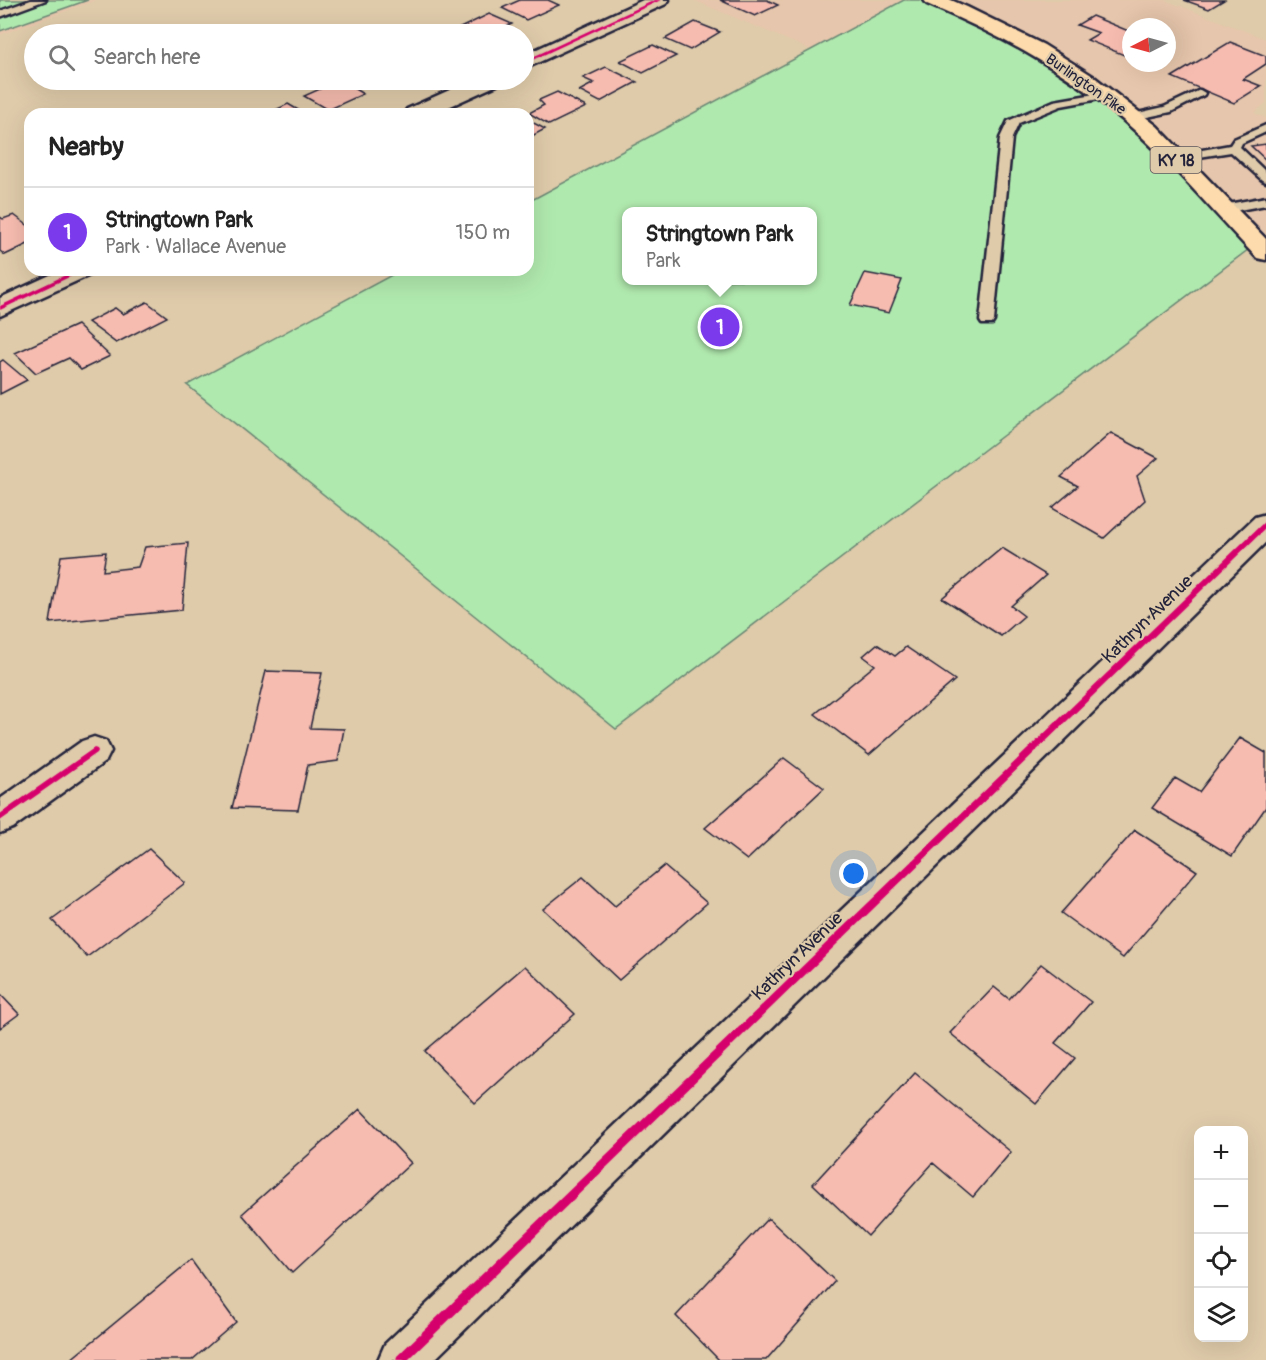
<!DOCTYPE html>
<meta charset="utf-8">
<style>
:root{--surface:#fff;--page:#f2f2f2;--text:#222;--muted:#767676;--line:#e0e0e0;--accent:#7c3aed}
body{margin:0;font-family:Pangolin,sans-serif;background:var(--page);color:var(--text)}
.controls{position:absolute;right:18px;bottom:18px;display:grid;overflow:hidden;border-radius:12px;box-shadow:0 6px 24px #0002}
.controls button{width:54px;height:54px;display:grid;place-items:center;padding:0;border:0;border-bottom:2px solid var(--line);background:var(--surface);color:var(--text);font:30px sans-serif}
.compass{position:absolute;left:1122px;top:18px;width:54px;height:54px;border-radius:50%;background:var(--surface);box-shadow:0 6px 24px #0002;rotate:264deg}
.you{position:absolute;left:854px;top:874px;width:21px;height:21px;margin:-15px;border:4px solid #fff;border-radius:50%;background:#1a73e8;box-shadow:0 0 0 9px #1a73e833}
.badge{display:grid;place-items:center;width:39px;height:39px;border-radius:50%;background:var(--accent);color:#fff;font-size:20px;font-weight:700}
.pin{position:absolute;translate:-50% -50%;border:3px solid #fff;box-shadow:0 2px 6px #0006}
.popup{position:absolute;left:622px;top:207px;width:195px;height:78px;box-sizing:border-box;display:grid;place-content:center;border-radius:12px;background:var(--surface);filter:drop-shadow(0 2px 4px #0005);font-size:20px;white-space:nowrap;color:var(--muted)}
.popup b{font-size:22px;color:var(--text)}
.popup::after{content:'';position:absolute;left:50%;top:100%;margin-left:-12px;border:12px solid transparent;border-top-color:var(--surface)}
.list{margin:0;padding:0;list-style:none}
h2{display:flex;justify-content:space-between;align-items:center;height:78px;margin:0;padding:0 24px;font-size:26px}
h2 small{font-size:20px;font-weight:400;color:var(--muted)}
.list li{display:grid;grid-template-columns:39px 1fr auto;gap:18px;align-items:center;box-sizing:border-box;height:90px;padding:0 24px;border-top:2px solid var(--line)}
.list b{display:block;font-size:22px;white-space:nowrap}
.list p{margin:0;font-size:20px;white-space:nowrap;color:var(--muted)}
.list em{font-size:20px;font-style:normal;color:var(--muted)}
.icon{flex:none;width:33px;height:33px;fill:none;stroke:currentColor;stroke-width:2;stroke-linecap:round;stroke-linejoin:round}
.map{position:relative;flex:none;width:1266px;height:1360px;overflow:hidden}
.search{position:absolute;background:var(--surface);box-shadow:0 6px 24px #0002;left:24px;top:24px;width:510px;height:66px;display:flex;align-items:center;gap:15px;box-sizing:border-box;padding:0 21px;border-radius:33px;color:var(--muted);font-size:22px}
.panel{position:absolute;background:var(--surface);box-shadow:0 6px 24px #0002;left:24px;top:108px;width:510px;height:168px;border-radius:18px}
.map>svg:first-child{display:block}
.built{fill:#e6c6ac;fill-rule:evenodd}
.green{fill:#b0e9ae;stroke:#698674;stroke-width:1.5;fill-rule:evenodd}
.building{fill:#f6bcaf;stroke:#22223b;stroke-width:1.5}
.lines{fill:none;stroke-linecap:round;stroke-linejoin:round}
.lane-casing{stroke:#22223b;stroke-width:5}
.street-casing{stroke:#22223b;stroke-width:5}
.primary-casing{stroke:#22223b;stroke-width:5}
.lane{fill:#dfcbaa;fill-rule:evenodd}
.street{fill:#dfcbaa;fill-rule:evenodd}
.primary{fill:#fedbac;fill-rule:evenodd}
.cycleway-casing{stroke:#dfcbaa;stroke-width:3}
.cycleway{fill:#d6006c;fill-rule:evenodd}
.labels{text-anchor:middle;stroke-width:4.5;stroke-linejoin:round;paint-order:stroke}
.far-street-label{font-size:15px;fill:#22223b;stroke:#dfcbaa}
.shield{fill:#dfcbaa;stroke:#5b555c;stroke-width:1.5}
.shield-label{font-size:16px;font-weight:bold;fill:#22223b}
.street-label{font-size:18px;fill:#22223b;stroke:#dfcbaa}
</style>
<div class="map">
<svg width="1266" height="1360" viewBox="0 0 1266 1360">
<rect width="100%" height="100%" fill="#dfcbaa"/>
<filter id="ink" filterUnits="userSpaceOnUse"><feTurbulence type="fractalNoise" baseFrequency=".0167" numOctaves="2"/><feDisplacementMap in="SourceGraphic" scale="12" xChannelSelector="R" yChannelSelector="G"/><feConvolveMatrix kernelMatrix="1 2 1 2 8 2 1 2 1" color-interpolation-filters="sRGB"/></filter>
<g filter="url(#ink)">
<path class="built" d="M 0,0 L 97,0 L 0,35 Z
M 693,0 L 904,0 L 811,50 Z
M 934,0 L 1165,0 L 1266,39 L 1266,103 L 1254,113 L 1266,118 L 1266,253 ZM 1131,27 L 1167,27 L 1167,63 L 1131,63 Z"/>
<path class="green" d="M 0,0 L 88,0 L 0,31 Z
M 904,0 L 934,0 L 1079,75 L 1257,243 L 616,729 L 187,385 L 401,270 L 528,270 L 528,202 ZM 627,212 L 813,212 L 813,280 L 627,280 Z"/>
<path class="building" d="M 520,0 L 548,0 L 559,5 L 526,20 L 502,8 Z
M 720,0 L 767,0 L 778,5 L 755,16 Z
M 1184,0 L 1224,0 L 1209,9 Z
M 489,14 L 512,24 L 490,34 L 466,34 L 456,30 Z
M 1092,16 L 1131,32 L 1131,56 L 1129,57 L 1087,40 L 1099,33 L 1077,25 Z
M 695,22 L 720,32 L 690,50 L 665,39 Z
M 1230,42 L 1266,56 L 1266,64 L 1243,79 L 1261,86 L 1234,103 L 1172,77 Z
M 653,45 L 676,56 L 643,73 L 620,61 Z
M 606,67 L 637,82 L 600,102 L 579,91 L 594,83 L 583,78 Z
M 340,80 L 363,94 L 328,110 L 304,96 Z
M 366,80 L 393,80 L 378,86 Z
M 557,92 L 586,107 L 549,125 L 529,113 L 544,105 L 539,100 Z
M 288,104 L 305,114 L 267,114 Z
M 528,120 L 545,129 L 528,138 Z
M 1266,144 L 1266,160 L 1251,146 Z
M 14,215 L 30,227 L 30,243 L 5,255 L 0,251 L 0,217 L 3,219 Z
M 865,273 L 902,280 L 889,313 L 850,305 Z
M 147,302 L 167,317 L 116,343 L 88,322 L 115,308 L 123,314 Z
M 77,325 L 110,356 L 81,370 L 69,358 L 36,373 L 15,353 Z
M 3,360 L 27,380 L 0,394 L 0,362 Z
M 1111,433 L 1158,458 L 1137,476 L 1145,500 L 1104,538 L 1052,508 L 1078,486 L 1061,477 Z
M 188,543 L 182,610 L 50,623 L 61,556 L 106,552 L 103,571 L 138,567 L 145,547 Z
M 1002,548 L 1046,575 L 1011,606 L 1024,616 L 1001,636 L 942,598 Z
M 877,644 L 895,656 L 906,647 L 955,680 L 869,755 L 815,714 L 875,665 L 863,656 Z
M 266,671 L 322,673 L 310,728 L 344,729 L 338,761 L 308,765 L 298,810 L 232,808 Z
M 1240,738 L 1266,753 L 1266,807 L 1232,856 L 1152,808 L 1175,778 L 1199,792 Z
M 784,758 L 824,788 L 747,860 L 705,828 Z
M 1135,830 L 1197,871 L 1123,958 L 1061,913 Z
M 149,849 L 185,883 L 87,957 L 52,920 Z
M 664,866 L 707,903 L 619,980 L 543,909 L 583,877 L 615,906 Z
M 1041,964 L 1091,1002 L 1055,1043 L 1075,1058 L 1036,1104 L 950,1033 L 994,987 L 1009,999 Z
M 525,966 L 575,1014 L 475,1103 L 425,1051 Z
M 0,994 L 19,1014 L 0,1028 Z
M 915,1073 L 1011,1152 L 973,1197 L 933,1163 L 868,1236 L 813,1184 Z
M 360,1109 L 411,1163 L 292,1273 L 242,1214 Z
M 768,1218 L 835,1281 L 766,1360 L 719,1360 L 676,1316 Z
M 191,1260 L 236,1322 L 192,1360 L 70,1360 Z"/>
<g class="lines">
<defs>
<path id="lane" d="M 31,0 L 46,0 L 0,17 L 0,11 Z
M 1200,90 L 1205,93 L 1204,95 L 1171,112 L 1133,120 L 1127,117 L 1129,115 L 1164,107 Z
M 1106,92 L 1110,93 L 1110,97 L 1061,106 L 1019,123 L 1012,138 L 994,321 L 992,324 L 982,324 L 980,321 L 1000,138 L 1008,121 L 1054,101 Z
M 1266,125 L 1266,132 L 1242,143 L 1240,147 L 1266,172 L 1266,182 L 1262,180 L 1231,152 L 1174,161 L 1168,158 L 1174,155 L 1230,145 L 1234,139 Z
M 1266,197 L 1266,205 L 1223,213 L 1217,209 L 1223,205 Z"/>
<path id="street" d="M 643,0 L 669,0 L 666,4 L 524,69 L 524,55 Z
M 472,80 L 500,80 L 497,85 L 433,114 L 404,114 L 407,109 Z
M 61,270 L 94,270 L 90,275 L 0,316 L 0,298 Z
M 1266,514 L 1266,542 L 434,1360 L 378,1360 L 385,1344 L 1255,517 Z
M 94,737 L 106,741 L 111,751 L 106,761 L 13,828 L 0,833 L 0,799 L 82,741 Z"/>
<path id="primary" d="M 924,0 L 951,0 L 967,7 L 1044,45 L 1093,76 L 1157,126 L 1266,239 L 1266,260 L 1257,258 C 1213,212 1172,162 1123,120 C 1066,70 997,34 927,4 Z"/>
</defs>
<use href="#lane" class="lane-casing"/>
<use href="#street" class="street-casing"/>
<use href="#primary" class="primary-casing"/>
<use href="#lane" class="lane"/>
<use href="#street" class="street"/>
<use href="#primary" class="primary"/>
<defs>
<path id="cycleway" d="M 655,0 L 661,0 L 524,64 L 524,61 Z
M 76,270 L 84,270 L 0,310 L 0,306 Z
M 1264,522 L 1266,522 L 1266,528 L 408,1360 L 396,1360 L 397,1356 Z
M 94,748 L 97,749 L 98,751 L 97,753 L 0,821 L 0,814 Z"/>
</defs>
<use href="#cycleway" class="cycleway-casing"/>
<use href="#cycleway" class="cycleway"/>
</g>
</g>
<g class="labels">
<g class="far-street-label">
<text transform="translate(1086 84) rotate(35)" y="5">Burlington Pike</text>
</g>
<rect class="shield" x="1150.5" y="147" width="51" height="26" rx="4.5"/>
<g class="shield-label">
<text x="1176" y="166">KY 18</text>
</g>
<g class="street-label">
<text transform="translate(1147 619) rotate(-44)" y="6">Kathryn Avenue</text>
<text transform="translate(797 956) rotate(-44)" y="6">Kathryn Avenue</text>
</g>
</g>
</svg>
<div class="controls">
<button>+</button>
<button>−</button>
<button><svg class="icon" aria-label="locate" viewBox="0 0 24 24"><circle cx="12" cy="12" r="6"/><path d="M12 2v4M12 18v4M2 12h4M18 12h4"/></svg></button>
<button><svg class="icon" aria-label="layers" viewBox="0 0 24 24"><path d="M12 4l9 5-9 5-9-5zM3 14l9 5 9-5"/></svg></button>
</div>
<svg class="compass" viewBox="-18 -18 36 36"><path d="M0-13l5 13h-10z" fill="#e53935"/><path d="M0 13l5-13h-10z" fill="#767676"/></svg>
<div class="you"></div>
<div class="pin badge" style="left:720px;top:327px">1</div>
<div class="popup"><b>Stringtown Park</b>Park</div>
<div class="search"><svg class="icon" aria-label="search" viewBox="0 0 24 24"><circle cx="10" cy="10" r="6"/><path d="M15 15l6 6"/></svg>Search here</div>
<section class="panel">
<h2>Nearby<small></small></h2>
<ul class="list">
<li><span class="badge">1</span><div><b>Stringtown Park</b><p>Park · Wallace Avenue</p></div><em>150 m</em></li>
</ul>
</section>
</div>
